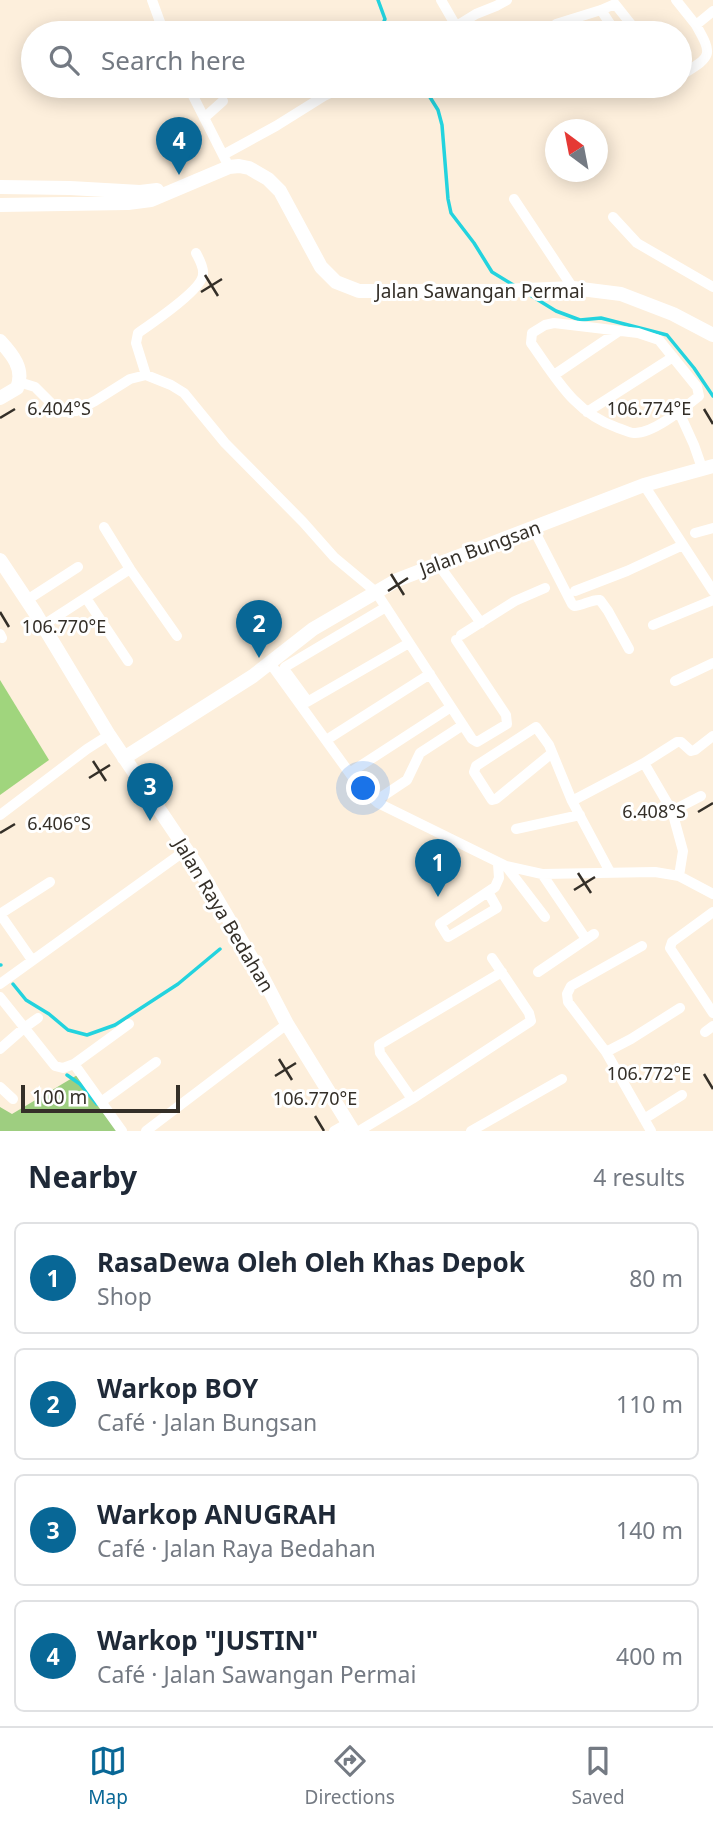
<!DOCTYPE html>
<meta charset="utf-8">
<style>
:root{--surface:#fff;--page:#f2f2f3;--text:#1f2937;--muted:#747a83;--line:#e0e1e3;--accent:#086796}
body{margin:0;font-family:"Noto Sans",sans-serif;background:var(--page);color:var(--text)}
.compass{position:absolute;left:545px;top:119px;width:63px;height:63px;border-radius:50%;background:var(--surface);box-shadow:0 4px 18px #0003;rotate:328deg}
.scale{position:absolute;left:21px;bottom:18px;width:159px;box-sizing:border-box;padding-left:7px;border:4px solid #342f28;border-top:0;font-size:19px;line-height:24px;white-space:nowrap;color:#342f28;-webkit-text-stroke:5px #fff;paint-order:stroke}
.you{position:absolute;left:364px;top:789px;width:24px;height:24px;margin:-18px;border:5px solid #fff;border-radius:50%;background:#1a73e8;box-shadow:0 0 0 10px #1a73e833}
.badge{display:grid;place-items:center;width:46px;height:46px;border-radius:50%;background:var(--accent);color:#fff;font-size:23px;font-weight:700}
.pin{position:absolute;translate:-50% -58px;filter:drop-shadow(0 2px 4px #0008)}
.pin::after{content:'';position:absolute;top:37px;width:24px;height:21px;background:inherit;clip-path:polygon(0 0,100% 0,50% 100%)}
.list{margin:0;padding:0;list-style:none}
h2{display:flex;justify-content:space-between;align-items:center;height:91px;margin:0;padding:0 28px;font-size:30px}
h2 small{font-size:23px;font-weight:400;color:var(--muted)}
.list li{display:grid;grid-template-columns:46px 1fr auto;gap:21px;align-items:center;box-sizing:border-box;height:112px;margin:0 14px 14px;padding:0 14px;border:2px solid var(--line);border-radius:10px}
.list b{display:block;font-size:26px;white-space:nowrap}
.list p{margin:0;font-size:23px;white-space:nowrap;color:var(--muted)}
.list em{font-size:23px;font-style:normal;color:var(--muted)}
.icon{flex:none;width:38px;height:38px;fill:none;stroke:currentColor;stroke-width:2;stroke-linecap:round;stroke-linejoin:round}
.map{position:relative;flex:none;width:713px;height:1131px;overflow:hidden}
.search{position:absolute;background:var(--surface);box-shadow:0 4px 18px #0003;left:21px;right:21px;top:21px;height:77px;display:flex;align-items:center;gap:18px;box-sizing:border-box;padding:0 24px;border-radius:38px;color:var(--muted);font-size:26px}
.sheet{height:595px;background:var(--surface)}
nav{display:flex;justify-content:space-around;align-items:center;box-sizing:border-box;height:98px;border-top:2px solid var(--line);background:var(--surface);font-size:19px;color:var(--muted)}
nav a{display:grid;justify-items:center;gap:4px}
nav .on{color:var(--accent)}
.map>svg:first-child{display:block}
.green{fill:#9ece80}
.forest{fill:#a0d57d}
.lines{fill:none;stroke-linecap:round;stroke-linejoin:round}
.stream{stroke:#23d3de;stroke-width:3.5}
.minor{stroke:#fff;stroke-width:10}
.tertiary{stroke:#fff;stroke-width:14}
.ticks{fill:none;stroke:#342f28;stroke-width:2.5}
.labels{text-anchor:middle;stroke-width:6;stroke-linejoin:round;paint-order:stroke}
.street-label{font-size:19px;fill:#342f28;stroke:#fff}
.ticks-label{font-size:18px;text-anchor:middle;fill:#342f28;stroke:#fff;stroke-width:6;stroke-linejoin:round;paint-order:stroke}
</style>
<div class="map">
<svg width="713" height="1131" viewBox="0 0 713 1131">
<rect width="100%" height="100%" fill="#fdefdc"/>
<path class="green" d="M 79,1074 L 126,1131 L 0,1131 L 0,1107 L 12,1114 Z"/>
<path class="forest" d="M 0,680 L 49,760 L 0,795 Z"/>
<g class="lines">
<path class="stream" d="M 378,0 L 385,19 L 380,31 L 381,33
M 423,86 L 438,110 L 442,125 L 448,199 L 451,213 L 474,243 L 492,272 L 515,286
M 530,295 L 556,311 L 580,320 L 601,318 L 667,335 L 694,368 L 713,396
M 0,965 L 1,965
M 13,984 L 26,1000 L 49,1014 L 68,1030 L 87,1035 L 115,1025 L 178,984 L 220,949
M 67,1075 L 80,1084 L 97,1104"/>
<path class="minor" d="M 152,0 L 164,33
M 441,0 L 456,26
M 676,0 L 696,25
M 601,10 L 616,33
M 556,24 L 601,10 L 615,4 L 638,33
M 445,33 L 476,14 L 496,6 L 507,0
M 680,73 L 683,74 C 712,56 713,55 696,25 L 713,11
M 188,86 L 226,161
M 204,118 L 223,101
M 223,155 L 276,126 L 324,96 L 345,86
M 514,199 L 573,288
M 613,217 L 637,243 L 713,287
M 554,323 L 638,333 L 659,340 L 697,387 L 699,396 C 684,408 653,434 634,433 C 629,433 623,429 618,428 C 574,413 556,378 531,343 L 532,333 L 545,325 Z
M 146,375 L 136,343 L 138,333 C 151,324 203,289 203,274 C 204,267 199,259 196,253
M 554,375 L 619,331
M 19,382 L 35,387 L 55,407 L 64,412 L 76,411 L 95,401 L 130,379 L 146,375 L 171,385 L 184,393 L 225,443 L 303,522 L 334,557 L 376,592 L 472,739 L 477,742 L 507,724 L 506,715 L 456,640
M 587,412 L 673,357
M 679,412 L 694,445 L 702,468
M 644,485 L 713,591
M 104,527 L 130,569
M 533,528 L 572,604 L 574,606 C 583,606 591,599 600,600 L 608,611 L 629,649
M 695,533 L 713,528
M 438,564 L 481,623
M 575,591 L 627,571 L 683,545
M 86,598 L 128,661
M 27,600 L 78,567
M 653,625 L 713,600
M 42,626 L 130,569 L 177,636
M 0,634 L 2,638
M 461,635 L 515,601 L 545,588
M 270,663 L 359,786 L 378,803 L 506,866 L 542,874 L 655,872 L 679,876 L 713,894
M 675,681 L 713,663
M 306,699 L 284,669 L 285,667 L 386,607
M 307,702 L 409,643
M 331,737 L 430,674
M 552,753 L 496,799 L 492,800 L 474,772 L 476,766 L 536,727 L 549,745 L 572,801 L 610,872
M 644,763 L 677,742 L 681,742 L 691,751 L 695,750 L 713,736
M 354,770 L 451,707
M 372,792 L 375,796 L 380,798 L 407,780 L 420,753 L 463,725
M 572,801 L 644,763 L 672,811 L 683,851 L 679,876
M 672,811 L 701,796
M 0,815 L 87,749 L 109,735
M 516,829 L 580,815
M 506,866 L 545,917
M 542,874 L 586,939
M 488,892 L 497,908 L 448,937 L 440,924 L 495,887 L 499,878 L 498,864
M 713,912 L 672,942 L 670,948 L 713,1013
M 0,914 L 50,882
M 0,914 L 32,960
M 538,972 L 594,934
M 0,984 L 186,850
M 0,997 L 55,1066 L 63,1068 L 74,1064 L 129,1024
M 705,1032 L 713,1026
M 0,1049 L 24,1028 L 38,1018
M 606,1052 L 568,1002 L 567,994 L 571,986 L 642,946
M 74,1064 L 122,1131
M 0,1087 L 13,1099
M 412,1099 L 380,1053 L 379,1045 L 502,972
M 101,1102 L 156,1062
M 644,1119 L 682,1095
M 146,1131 L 287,1024
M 334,1131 L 348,1123
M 359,1131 L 412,1099 L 531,1021 L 529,1013 L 492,958
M 471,1131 L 562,1079
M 651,1131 L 606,1052 L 631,1039 L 680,1008"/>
<path class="tertiary" d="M 0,187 L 70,188 L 140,192 L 157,190
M 0,205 L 128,203 L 151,200 L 229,167 L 239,166 L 249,168 L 268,179 L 280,191 L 321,267 L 336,282 L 359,291 L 505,291 L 573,288 L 621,294 L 673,314 L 713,335
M 0,341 C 12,354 25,369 17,388 L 0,398
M 0,560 L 36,614 L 109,735 L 198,867 L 261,974 L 287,1024 L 353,1131
M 124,758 L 253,676 L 313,629 L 397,580 L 644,485 L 713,466"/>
</g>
<path class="ticks" d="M 205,275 L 218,296M 201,292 L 222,279M 704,409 L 713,424M 0,418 L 15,409M 391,574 L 404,595M 388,591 L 408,578M 0,612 L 9,627M 93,761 L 106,781M 89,778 L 110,765M 698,812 L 713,803M 0,833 L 15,824M 578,873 L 591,893M 574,890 L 595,877M 279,1059 L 292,1080M 704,1074 L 713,1089M 275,1076 L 296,1063M 315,1116 L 324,1131"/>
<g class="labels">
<g class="street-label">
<text x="480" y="298">Jalan Sawangan Permai</text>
<text transform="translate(480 548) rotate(-20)" y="7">Jalan Bungsan</text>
<text transform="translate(224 915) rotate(59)" y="7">Jalan Raya Bedahan</text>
</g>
</g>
<g class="ticks-label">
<text x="59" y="415">6.404°S</text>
<text x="649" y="415">106.774°E</text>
<text x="64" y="633">106.770°E</text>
<text x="654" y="818">6.408°S</text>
<text x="59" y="830">6.406°S</text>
<text x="649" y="1080">106.772°E</text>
<text x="315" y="1105">106.770°E</text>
</g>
</svg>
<svg class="compass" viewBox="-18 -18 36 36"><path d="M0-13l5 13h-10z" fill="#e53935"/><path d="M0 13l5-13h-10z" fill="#747a83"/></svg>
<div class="scale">100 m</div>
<div class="you"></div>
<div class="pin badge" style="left:438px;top:897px">1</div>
<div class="pin badge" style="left:259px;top:658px">2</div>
<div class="pin badge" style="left:150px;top:821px">3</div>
<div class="pin badge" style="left:179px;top:175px">4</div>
<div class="search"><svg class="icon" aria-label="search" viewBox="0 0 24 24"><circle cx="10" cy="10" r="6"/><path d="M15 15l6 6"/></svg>Search here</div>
</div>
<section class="sheet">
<h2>Nearby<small>4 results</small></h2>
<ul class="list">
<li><span class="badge">1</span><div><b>RasaDewa Oleh Oleh Khas Depok</b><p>Shop</p></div><em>80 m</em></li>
<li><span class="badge">2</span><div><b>Warkop BOY</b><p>Café · Jalan Bungsan</p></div><em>110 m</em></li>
<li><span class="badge">3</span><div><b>Warkop ANUGRAH</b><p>Café · Jalan Raya Bedahan</p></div><em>140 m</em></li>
<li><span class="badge">4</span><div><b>Warkop &quot;JUSTIN&quot;</b><p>Café · Jalan Sawangan Permai</p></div><em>400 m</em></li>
</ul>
</section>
<nav>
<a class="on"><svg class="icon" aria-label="map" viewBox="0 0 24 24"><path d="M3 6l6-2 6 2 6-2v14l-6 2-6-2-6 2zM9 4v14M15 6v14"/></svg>Map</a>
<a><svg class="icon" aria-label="directions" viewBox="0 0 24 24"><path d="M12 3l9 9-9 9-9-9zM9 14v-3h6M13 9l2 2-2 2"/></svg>Directions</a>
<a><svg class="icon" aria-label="saved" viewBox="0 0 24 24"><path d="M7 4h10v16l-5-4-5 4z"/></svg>Saved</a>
</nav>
